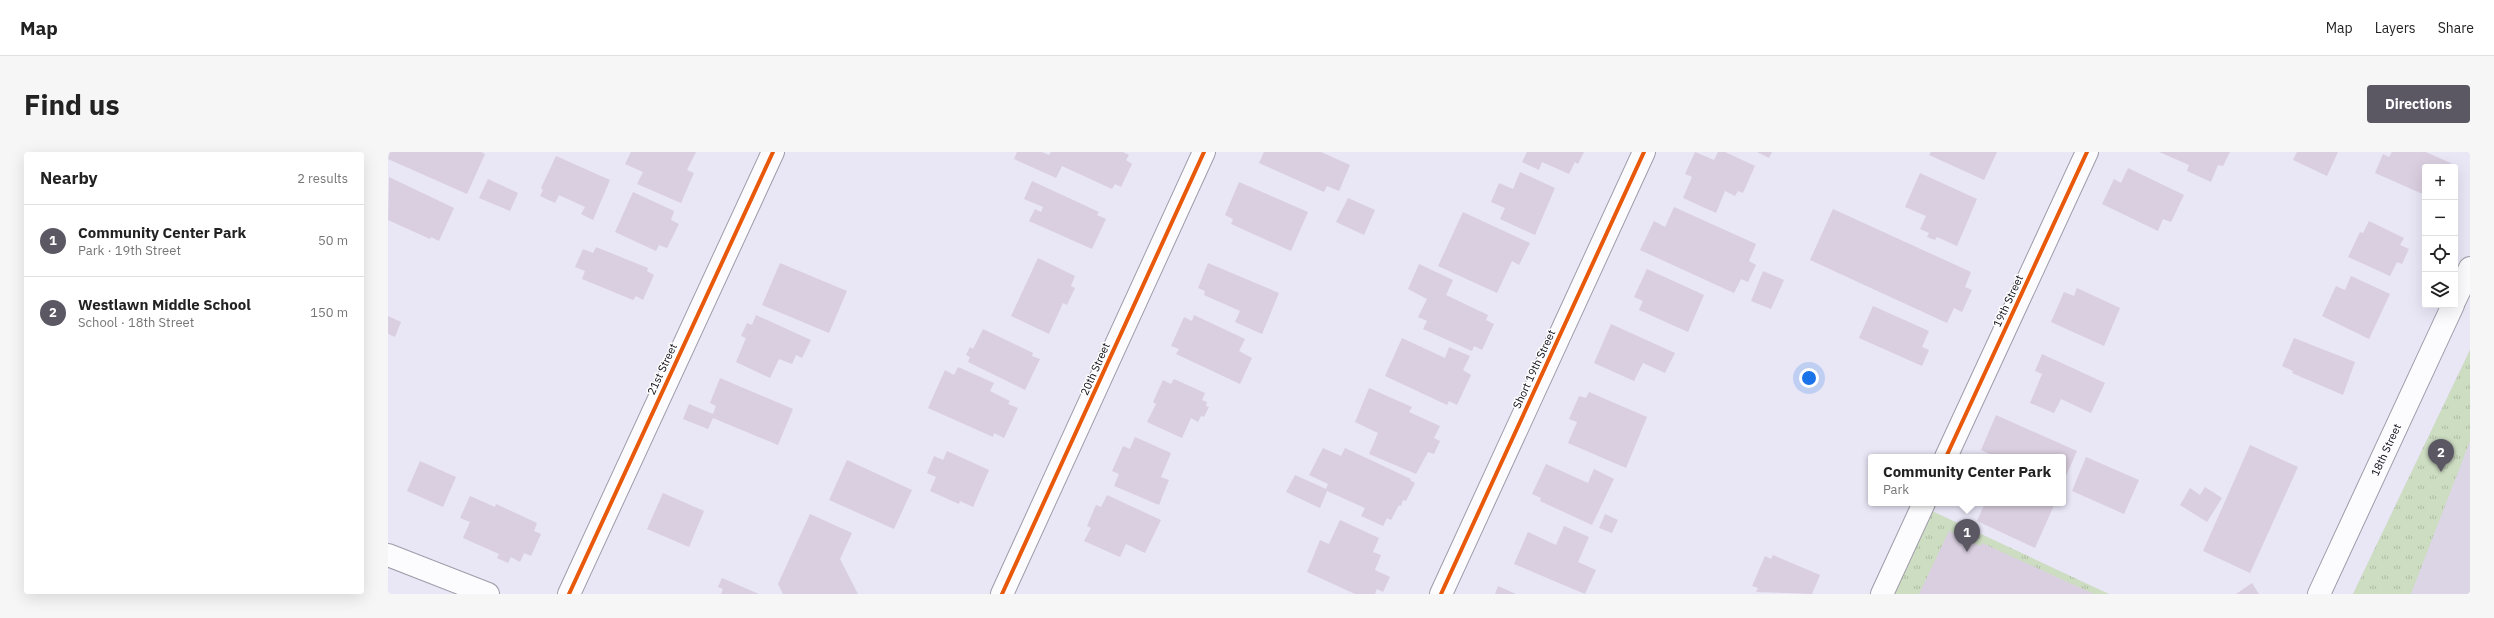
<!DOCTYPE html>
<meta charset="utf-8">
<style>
:root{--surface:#fff;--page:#f6f6f6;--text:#222;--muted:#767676;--line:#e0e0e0;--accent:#5b5864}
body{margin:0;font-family:"IBM Plex Sans",sans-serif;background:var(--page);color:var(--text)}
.controls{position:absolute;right:12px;top:12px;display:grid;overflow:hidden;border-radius:4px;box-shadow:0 4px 16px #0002}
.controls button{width:36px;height:36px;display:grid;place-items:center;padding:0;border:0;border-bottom:1px solid var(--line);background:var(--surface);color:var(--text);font:20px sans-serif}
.you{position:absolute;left:1421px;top:226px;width:14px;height:14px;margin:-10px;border:3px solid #fff;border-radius:50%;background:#1a73e8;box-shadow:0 0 0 6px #1a73e833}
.badge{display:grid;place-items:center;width:26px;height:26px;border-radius:50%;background:var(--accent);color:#fff;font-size:13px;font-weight:700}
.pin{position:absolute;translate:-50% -33px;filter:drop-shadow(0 1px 2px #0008)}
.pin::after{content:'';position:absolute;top:21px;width:14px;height:12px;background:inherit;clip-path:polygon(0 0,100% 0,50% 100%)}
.popup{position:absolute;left:1480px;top:302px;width:198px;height:52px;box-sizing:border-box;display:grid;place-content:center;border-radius:4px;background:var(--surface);filter:drop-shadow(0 1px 3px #0005);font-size:13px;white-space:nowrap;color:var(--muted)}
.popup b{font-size:15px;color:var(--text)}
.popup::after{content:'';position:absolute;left:50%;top:100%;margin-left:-8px;border:8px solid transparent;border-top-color:var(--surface)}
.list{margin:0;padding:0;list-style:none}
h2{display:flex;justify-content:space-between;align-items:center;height:52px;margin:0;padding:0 16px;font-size:17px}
h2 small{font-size:13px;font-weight:400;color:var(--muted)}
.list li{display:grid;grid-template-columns:26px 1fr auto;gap:12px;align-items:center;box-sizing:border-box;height:72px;padding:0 16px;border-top:1px solid var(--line)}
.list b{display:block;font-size:15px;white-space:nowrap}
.list p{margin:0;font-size:13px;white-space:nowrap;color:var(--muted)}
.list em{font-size:13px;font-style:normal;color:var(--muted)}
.icon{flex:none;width:22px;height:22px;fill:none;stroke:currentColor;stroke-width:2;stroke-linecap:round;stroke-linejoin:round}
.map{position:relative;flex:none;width:2082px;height:442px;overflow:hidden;border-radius:4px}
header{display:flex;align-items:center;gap:24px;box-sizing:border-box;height:56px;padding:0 20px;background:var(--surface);border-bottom:1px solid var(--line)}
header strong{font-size:19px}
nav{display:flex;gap:22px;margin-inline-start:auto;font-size:14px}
.intro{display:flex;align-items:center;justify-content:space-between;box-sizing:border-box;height:96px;padding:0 24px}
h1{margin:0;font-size:28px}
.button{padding:10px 18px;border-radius:4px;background:var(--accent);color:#fff;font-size:14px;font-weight:700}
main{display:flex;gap:24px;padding:0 24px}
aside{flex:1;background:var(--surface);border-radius:4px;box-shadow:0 4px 16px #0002}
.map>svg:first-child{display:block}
.education{fill:#dbd5e6}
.grass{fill:url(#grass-tufts)}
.building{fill:#dacfe0}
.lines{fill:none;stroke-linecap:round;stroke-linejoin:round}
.street-casing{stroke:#9f9ca9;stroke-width:24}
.street{stroke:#fcfbfe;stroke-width:22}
.cycleway-casing{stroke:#fff;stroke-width:6}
.cycleway{stroke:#e8590c;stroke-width:4}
.labels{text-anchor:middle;stroke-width:3;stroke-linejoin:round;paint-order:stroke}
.street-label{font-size:11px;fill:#0e0c16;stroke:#fff}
</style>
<header>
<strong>Map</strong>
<nav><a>Map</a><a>Layers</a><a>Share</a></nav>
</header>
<div class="intro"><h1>Find us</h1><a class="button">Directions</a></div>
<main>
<aside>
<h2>Nearby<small>2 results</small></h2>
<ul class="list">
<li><span class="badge">1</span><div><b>Community Center Park</b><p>Park · 19th Street</p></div><em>50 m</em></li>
<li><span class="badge">2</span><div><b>Westlawn Middle School</b><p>School · 18th Street</p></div><em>150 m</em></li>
</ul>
</aside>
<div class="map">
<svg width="2082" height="442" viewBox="0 0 2082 442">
<defs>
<pattern id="grass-tufts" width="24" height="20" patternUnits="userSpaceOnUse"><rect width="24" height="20" fill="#cdddc2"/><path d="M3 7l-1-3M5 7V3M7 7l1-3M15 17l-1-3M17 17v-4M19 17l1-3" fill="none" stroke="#afbca6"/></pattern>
</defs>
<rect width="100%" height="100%" fill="#e9e6f6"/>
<path class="education" d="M 2082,198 L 2082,442 L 1965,442 Z"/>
<path class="grass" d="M 2082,198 L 2082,289 L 2023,442 L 1965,442 Z
M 1544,359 L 1721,442 L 1506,442 Z"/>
<path class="building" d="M 2,0 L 93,0 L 97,2 L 79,42 L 0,7 Z
M 243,0 L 308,0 L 299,18 L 306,21 L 293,51 L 249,32 L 255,20 L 237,12 Z
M 629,0 L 654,0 L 661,3 L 663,0 L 735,0 L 741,3 L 738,8 L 744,12 L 733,35 L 727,32 L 724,37 L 674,14 L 668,26 L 626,7 Z
M 876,0 L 933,0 L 962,13 L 951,39 L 939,34 L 936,40 L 871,11 Z
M 1139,0 L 1196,0 L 1190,12 L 1187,10 L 1181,22 L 1154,10 L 1151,18 L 1134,10 Z
M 1307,0 L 1326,8 L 1330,0 L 1337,0 L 1367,14 L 1355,41 L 1350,39 L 1347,44 L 1337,39 L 1328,61 L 1295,46 L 1304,25 L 1297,22 Z
M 1369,0 L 1384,0 L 1381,6 Z
M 1543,0 L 1609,0 L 1596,28 L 1541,3 Z
M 1771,0 L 1842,0 L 1835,14 L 1830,13 L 1823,30 L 1799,19 L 1801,13 Z
M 1909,0 L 1950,0 L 1939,24 L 1905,8 Z
M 2004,0 L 2038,0 L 2067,13 L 2066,15 L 2037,15 L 2037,43 L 1987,21 L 1995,2 L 2001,5 Z
M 168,4 L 222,28 L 205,68 L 193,62 L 197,55 L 171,43 L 167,51 L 152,44 L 155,38 L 153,36 Z
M 1740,16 L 1796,43 L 1783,70 L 1775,67 L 1770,79 L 1714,52 L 1726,27 L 1733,31 Z
M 1132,20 L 1167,36 L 1147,83 L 1112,67 L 1117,56 L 1103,50 L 1111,31 L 1125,37 Z
M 1532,21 L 1589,47 L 1569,94 L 1549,85 L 1547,88 L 1539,85 L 1541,81 L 1532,77 L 1538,64 L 1517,55 Z
M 1,25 L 66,56 L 51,89 L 43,85 L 42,87 L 0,68 Z
M 100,27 L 130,41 L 122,59 L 91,46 Z
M 644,29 L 711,60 L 709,63 L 718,67 L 704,97 L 641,69 L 647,57 L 653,60 L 655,55 L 636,47 Z
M 851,30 L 920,60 L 903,99 L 843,72 L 845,67 L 837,63 Z
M 245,40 L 286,59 L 283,68 L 291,72 L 279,96 L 271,93 L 268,99 L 227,80 Z
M 960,46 L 987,58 L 976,83 L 948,70 Z
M 1286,55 L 1368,92 L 1361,109 L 1368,113 L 1360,130 L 1353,127 L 1346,141 L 1252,98 L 1266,69 L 1277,75 Z
M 1445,57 L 1583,120 L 1577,135 L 1584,138 L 1574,160 L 1566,156 L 1559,171 L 1422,108 Z
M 1075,60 L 1142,91 L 1131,113 L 1124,109 L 1109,141 L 1050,114 Z
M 1981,69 L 2016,86 L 2012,93 L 2021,97 L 2014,112 L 2009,110 L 2002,124 L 1960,105 L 1972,80 L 1975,81 Z
M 208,95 L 260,116 L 259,119 L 266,123 L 255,148 L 248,144 L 245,148 L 194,127 L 197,119 L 187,115 L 195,97 L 205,101 Z
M 650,106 L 687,124 L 683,134 L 687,136 L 679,153 L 675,151 L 661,182 L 623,164 Z
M 392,111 L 459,139 L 441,181 L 374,153 Z
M 820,111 L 891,141 L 874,182 L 847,170 L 852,159 L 816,143 L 817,139 L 810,136 Z
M 1031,112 L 1065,128 L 1058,143 L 1100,163 L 1098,168 L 1106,172 L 1094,198 L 1086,194 L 1084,199 L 1035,177 L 1039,169 L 1030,165 L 1039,147 L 1020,137 Z
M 1259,117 L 1316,143 L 1300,180 L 1251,158 L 1255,149 L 1246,145 Z
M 1375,119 L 1396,128 L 1383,157 L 1363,149 Z
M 1963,124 L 2002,142 L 1981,187 L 1934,164 L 1948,134 L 1957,138 Z
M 1689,136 L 1732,156 L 1716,194 L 1663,170 L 1676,140 L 1686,144 Z
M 1485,154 L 1541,179 L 1534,195 L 1541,198 L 1534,214 L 1471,186 Z
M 368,163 L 423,188 L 414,206 L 408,203 L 404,212 L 391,207 L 382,226 L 348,210 L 358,186 L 353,184 L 359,171 L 364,173 Z
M 806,163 L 857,187 L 851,199 L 864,206 L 852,232 L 788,202 L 791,197 L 783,194 L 796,165 L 804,169 Z
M 0,164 L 13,170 L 7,185 L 0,182 Z
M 1223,172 L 1287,201 L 1277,221 L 1255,211 L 1246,229 L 1206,211 Z
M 595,177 L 645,201 L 644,204 L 652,207 L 637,238 L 580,210 L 582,205 L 578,203 L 582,195 L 585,197 Z
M 1014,186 L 1057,206 L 1061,195 L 1082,204 L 1075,218 L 1083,223 L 1069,253 L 1061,249 L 1059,253 L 997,224 Z
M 1906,186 L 1967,210 L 1955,243 L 1904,221 L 1905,219 L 1894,214 Z
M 1654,202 L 1717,231 L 1703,261 L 1673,247 L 1666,261 L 1642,251 L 1654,222 L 1647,219 Z
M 570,215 L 606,231 L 602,239 L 622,249 L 620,252 L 630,256 L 616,286 L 606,281 L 605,285 L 540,256 L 557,218 L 566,223 Z
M 332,226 L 405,257 L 390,293 L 325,266 L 320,277 L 295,267 L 301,252 L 325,262 L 328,254 L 322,251 Z
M 786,227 L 817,241 L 814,248 L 819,250 L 818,254 L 821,255 L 816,265 L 813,264 L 810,270 L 803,266 L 794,286 L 759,270 L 768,252 L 765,250 L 775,228 L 783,232 Z
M 981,236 L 1024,255 L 1021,260 L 1052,274 L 1046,286 L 1052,289 L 1046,302 L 1040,300 L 1028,322 L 981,302 L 990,281 L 967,270 Z
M 1201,240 L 1259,265 L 1238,316 L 1180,291 L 1189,270 L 1181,267 L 1191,244 L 1198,246 Z
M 1608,263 L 1689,299 L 1675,331 L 1675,305 L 1608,305 L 1593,298 Z
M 747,285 L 783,301 L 773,325 L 781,328 L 771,353 L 726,334 L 731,322 L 724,319 L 735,294 L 742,297 Z
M 1862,293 L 1910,315 L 1862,421 L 1815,399 Z
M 935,296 L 953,304 L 957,296 L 1023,327 L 1022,328 L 1027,331 L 1018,349 L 1015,348 L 1013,354 L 1011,353 L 1003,368 L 999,366 L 995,374 L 973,364 L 977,356 L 939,339 L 932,356 L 898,340 L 907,323 L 938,337 L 940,332 L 921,323 Z
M 559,299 L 601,318 L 585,355 L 572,349 L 571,352 L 542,339 L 548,325 L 539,321 L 546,304 L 555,308 Z
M 1698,305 L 1751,328 L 1736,362 L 1684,339 Z
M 459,308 L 524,338 L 506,377 L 441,348 Z
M 32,309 L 68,325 L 55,355 L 19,339 Z
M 1158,312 L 1200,331 L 1206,317 L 1226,327 L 1204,373 L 1152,349 L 1153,346 L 1144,342 Z
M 1817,335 L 1834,346 L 1819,370 L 1792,353 L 1802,336 L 1812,343 Z
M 275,341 L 316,359 L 301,395 L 259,377 Z
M 719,343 L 773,368 L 757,401 L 738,392 L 732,405 L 696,389 L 703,376 L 699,374 L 708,353 L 713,355 Z
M 82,344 L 107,355 L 108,352 L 149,371 L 146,379 L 153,382 L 143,404 L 136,401 L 132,410 L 123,405 L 120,411 L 109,406 L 111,402 L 75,386 L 82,370 L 72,366 Z
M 1597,351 L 1667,351 L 1647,396 L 1589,369 Z
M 422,362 L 464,381 L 452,407 L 470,442 L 395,442 L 390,432 Z
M 1217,362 L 1230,368 L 1224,381 L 1211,376 Z
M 952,368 L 991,386 L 985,400 L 993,403 L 987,418 L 1002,425 L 995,440 L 989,437 L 987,442 L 967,442 L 919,420 L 932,388 L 941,392 Z
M 1176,374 L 1201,385 L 1190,410 L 1208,418 L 1197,442 L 1126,412 L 1140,380 L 1168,393 Z
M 1561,379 L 1592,394 L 1594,391 L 1706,442 L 1531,442 Z
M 1385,403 L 1432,423 L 1424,442 L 1368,440 L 1370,436 L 1364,434 L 1377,404 L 1383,407 Z
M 334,426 L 371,442 L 333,442 L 335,437 L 330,435 Z
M 1864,431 L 1871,442 L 1848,442 Z
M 1110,434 L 1128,442 L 1107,442 Z"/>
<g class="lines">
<defs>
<g id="street">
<path d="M 2067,148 L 2082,116"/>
<path d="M 1558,305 L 1699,0"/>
<path d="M 0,403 L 100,442"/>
<path d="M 181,442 L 385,0"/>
<path d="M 614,442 L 816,0"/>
<path d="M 1053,442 L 1256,0"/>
<path d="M 1494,442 L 1536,351"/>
<path id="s1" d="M 1931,442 L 2065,153"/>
</g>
</defs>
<use href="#street" class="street-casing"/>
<use href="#street" class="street"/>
<defs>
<path id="cycleway" d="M 1558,305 L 1699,0
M 181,442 L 385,0
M 614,442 L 816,0
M 1053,442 L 1256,0"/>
</defs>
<use href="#cycleway" class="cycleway-casing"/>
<use href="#cycleway" class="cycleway"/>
</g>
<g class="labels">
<g class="street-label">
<text transform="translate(1620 149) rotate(-65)" y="4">19th Street</text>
<text transform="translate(274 217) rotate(-65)" y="4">21st Street</text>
<text transform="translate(707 217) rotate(-66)" y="4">20th Street</text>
<text transform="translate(1146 217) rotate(-65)" y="4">Short 19th Street</text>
<text dy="4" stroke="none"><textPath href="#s1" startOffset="159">18th Street</textPath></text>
</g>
</g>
</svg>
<div class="controls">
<button>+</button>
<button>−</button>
<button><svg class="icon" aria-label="locate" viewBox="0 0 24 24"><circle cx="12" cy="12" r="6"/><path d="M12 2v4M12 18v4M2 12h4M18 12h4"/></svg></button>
<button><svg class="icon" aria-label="layers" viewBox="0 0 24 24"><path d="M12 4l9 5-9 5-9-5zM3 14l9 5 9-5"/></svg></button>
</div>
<div class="you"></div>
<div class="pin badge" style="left:1579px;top:400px">1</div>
<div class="popup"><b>Community Center Park</b>Park</div>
<div class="pin badge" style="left:2053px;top:320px">2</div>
</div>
</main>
